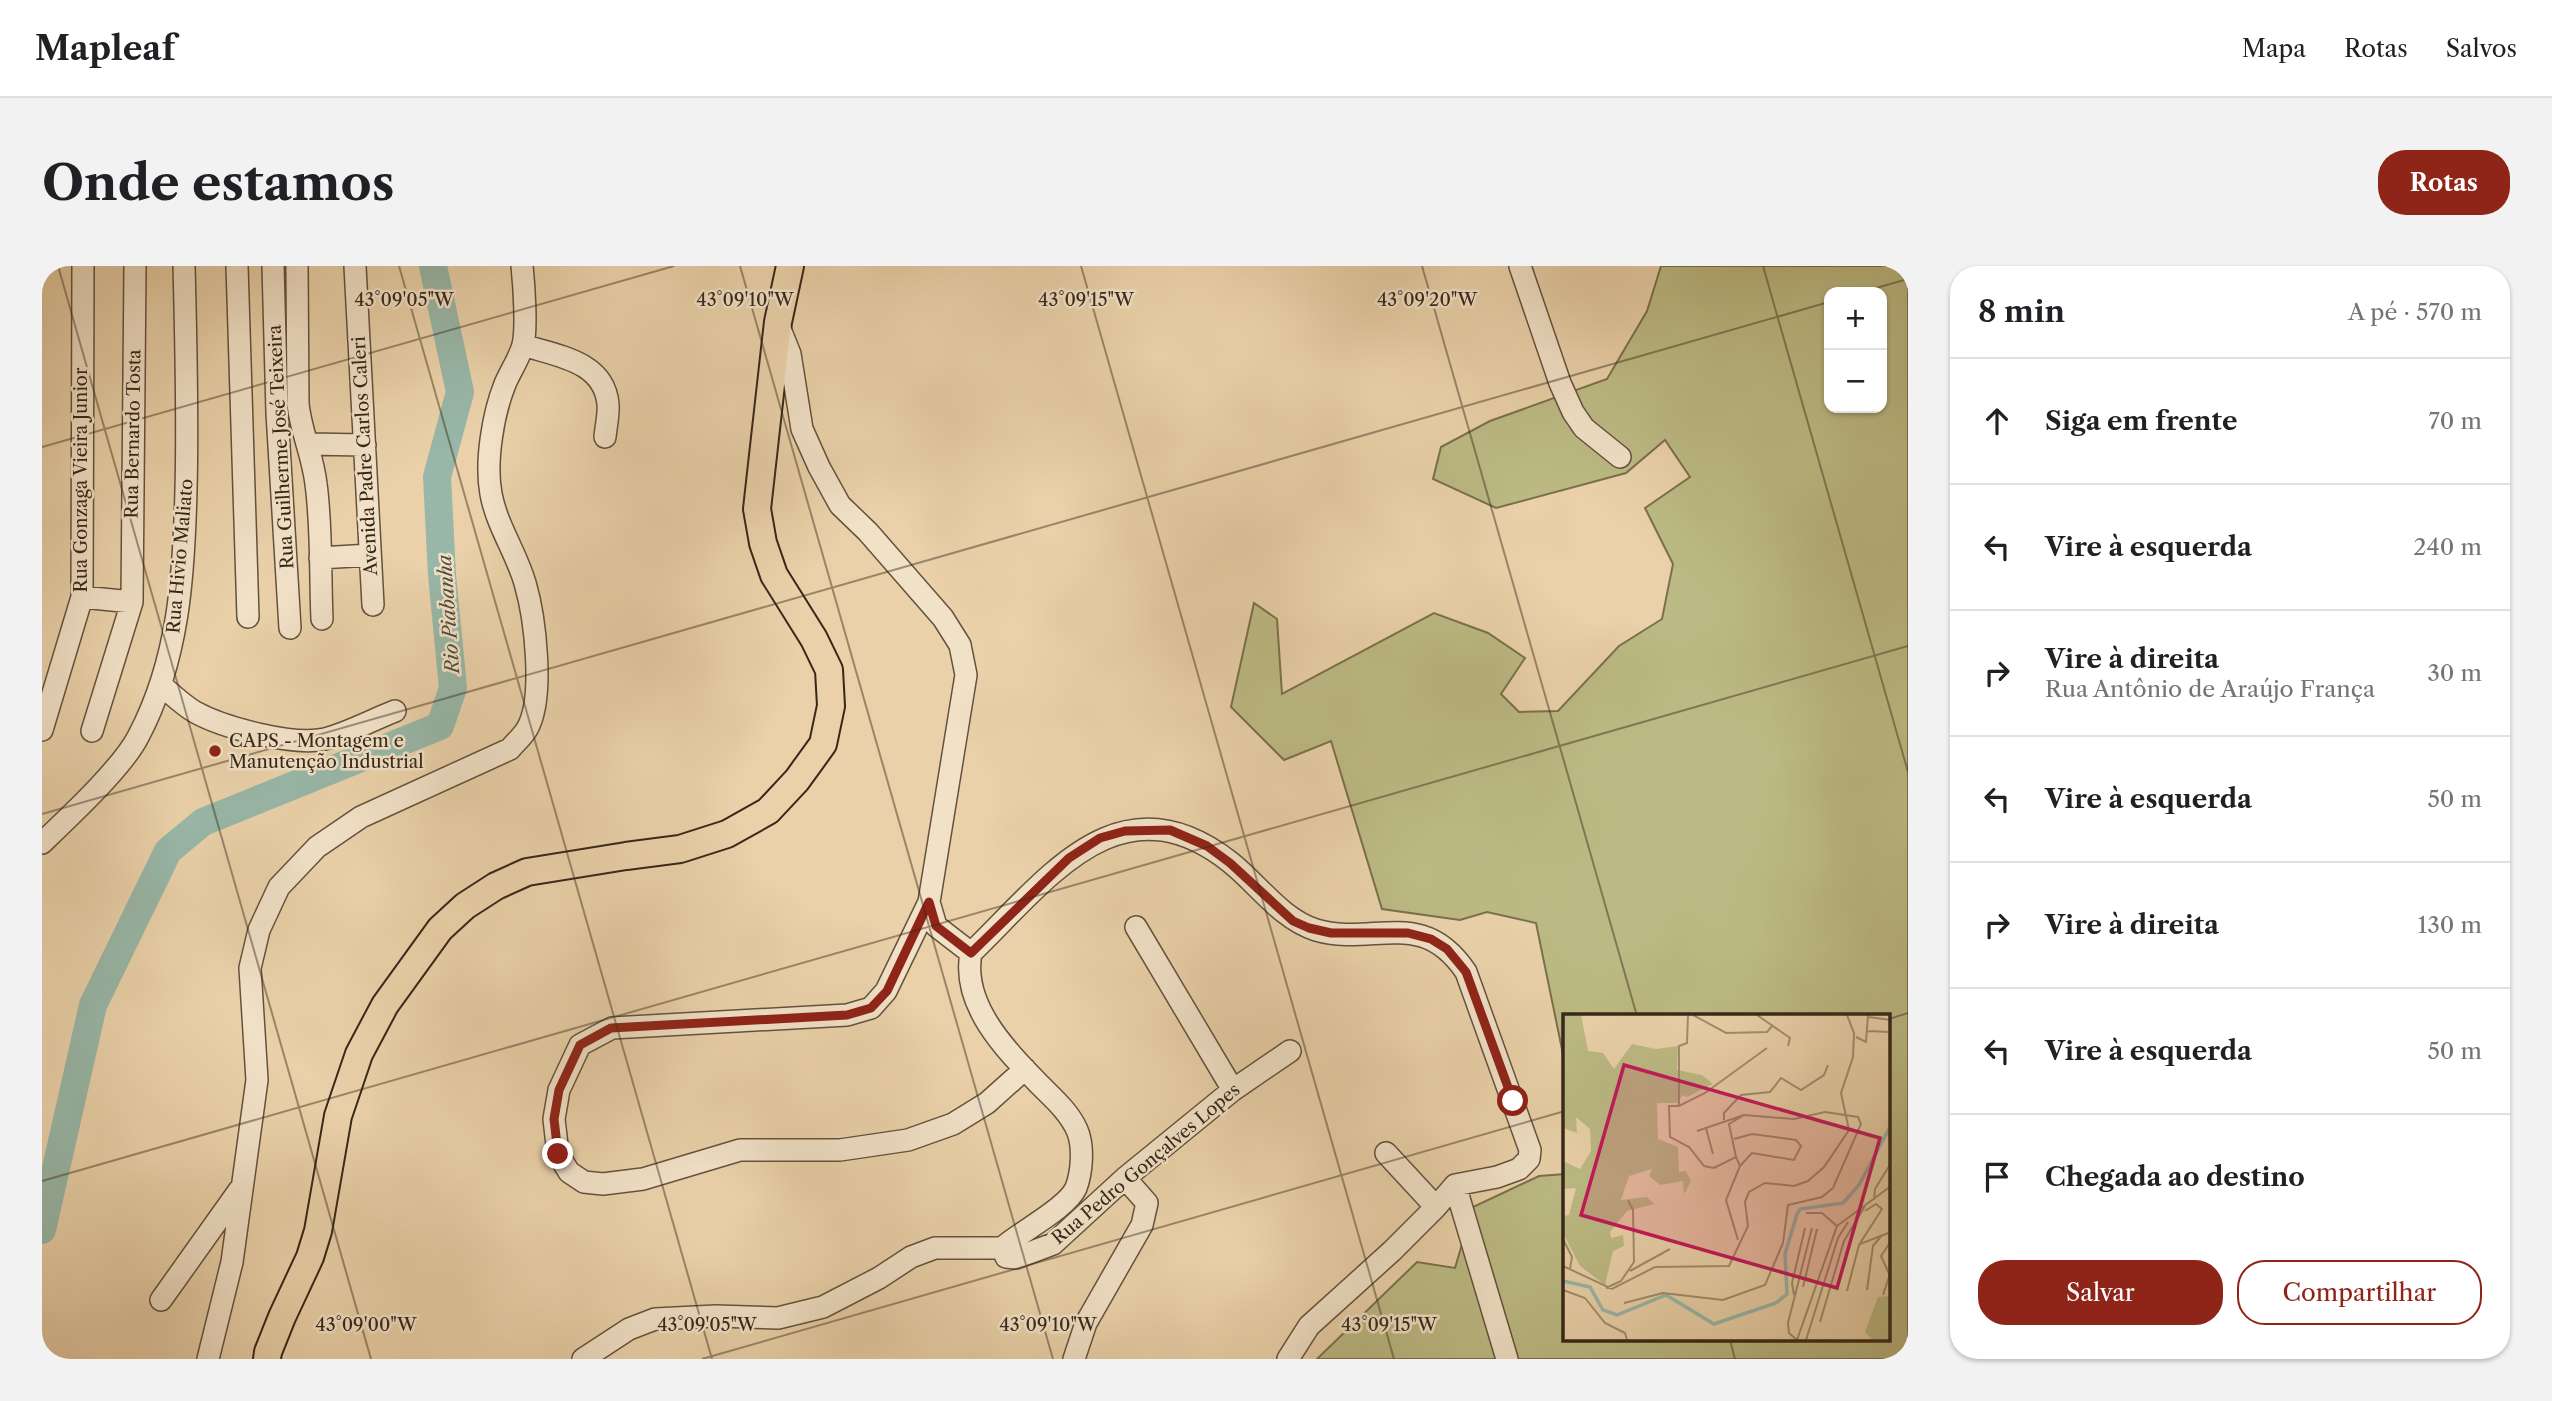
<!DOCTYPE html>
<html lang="pt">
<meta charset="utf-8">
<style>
:root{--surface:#fff;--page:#f2f2f2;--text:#202124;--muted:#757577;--line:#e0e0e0;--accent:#8f2418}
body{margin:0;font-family:"Libre Caslon Text",serif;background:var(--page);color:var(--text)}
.controls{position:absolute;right:21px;top:21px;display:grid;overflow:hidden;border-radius:14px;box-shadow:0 2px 5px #0004}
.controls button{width:63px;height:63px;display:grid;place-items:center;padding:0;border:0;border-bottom:2px solid var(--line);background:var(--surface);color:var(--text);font:35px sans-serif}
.stop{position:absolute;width:21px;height:21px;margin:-16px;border:5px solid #8f2418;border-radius:50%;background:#fff}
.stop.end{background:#8f2418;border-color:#fff;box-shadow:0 2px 7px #0008}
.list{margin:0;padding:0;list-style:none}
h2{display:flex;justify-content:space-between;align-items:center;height:91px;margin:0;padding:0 28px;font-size:30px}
h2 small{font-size:23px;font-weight:400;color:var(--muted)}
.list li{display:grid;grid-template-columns:46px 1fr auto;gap:21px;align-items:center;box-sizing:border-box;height:126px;padding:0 28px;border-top:2px solid var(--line)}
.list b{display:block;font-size:26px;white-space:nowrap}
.list p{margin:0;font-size:23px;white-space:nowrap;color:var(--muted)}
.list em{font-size:23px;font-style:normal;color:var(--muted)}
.actions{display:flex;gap:14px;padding:21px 28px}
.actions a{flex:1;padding:16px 0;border:2px solid var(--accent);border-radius:28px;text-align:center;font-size:24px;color:var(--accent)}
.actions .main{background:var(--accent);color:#fff}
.icon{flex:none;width:38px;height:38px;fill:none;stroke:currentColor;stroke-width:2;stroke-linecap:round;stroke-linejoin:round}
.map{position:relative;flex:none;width:1866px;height:1093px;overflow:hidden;border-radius:28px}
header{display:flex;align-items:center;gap:42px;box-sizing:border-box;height:98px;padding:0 35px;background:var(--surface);border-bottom:2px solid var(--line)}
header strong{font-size:33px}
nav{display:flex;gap:38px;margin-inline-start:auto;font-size:24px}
.intro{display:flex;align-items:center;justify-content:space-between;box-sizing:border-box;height:168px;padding:0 42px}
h1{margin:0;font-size:49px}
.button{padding:18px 32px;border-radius:28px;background:var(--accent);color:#fff;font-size:24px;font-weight:700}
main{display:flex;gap:42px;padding:0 42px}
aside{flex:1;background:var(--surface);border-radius:28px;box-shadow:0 2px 5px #0004}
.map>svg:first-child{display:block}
.green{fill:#bcba84;stroke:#7a704e;stroke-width:2;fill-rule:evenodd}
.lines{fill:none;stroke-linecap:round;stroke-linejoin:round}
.river{stroke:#98b7a8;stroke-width:28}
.minor-casing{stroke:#64523d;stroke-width:24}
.major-casing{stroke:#372719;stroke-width:30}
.minor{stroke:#f1e1c7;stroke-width:21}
.major{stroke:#ead1a9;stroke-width:26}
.route{stroke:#8f2418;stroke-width:9}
.ticks{fill:none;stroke:#372719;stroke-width:2;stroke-opacity:0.45}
.poi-dot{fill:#8f2418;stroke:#f1e1c7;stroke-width:2.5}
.labels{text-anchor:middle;stroke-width:5;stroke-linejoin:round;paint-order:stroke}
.street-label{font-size:18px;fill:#372719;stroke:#f1e1c7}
.poi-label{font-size:18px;fill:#372719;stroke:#f1e1c7;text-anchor:start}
.water-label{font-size:19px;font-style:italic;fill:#4f4b3d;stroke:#f1e1c7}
.inset-river{fill:none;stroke:#98b7a8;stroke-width:3.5}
.inset-road{fill:none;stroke:#a28d6f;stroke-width:2}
.view{fill:#c2185b;fill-opacity:0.15;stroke:#c2185b;stroke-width:3.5}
.inset-edge{fill:none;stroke:#372719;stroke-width:3.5}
.ticks-label{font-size:18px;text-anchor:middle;fill:#372719;stroke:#f1e1c7;stroke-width:5;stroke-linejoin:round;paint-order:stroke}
</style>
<header>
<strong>Mapleaf</strong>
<nav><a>Mapa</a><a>Rotas</a><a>Salvos</a></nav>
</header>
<div class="intro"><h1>Onde estamos</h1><a class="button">Rotas</a></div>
<main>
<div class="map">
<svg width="1866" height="1093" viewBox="0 0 1866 1093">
<rect width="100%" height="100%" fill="#ead1a9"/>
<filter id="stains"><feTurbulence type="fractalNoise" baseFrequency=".00286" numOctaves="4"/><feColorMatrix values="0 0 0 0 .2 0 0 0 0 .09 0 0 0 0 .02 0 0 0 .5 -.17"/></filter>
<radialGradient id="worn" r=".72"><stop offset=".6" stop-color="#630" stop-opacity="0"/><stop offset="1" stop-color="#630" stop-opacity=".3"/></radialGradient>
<path class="green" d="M 1619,0 L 1866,0 L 1866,1093 L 1275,1093 L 1375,996 L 1413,1002 L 1431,941 L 1497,910 L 1523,908 L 1523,1074 L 1847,1074 L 1847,750 L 1523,750 L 1523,798 L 1494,657 L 1445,646 L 1418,654 L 1340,643 L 1289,475 L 1242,494 L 1189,441 L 1212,337 L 1235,353 L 1240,428 L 1392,347 L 1446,367 L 1483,392 L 1459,428 L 1477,446 L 1516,445 L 1577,380 L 1620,353 L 1631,298 L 1603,242 L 1648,211 L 1623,174 L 1584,207 L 1454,242 L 1391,213 L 1399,181 L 1448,155 L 1565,113 L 1605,45 ZM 1787,26 L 1840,26 L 1840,142 L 1787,142 Z"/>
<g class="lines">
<path class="river" d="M 0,964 L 51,739 L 126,585 L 161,556 L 398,460 L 411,422 L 400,309 L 395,211 L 418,126 L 391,0"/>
<defs>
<path id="minor" d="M 195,0 L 206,351
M 231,0 L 235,147 L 248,362
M 255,0 L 256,138 C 259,166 271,190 274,218 C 280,262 278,308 280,353
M 313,0 L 331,339
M 1478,0 L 1518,117 L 1531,146 L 1542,162 L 1578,191
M 736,58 L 748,88 L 760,163 L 777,201 L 798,239 L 826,266 L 901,352 L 918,379 L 924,409 L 887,636 L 894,660 L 929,687
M 481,79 C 515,90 562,95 566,138 C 567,148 564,160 563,171
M 266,178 L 323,179
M 278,292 L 328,289
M 40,331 L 90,336
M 120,420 C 130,428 141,439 153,446 C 182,462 251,480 283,473 C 306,467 330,454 353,445
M 0,464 L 40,331 L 41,0
M 50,465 L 90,336 L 93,0
M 0,577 C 26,552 80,502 96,471 C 137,394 142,309 144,223 C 146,149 144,75 142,0
M 887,636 L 844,725 L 829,742 L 805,749 L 570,762 L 538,779 L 517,824 L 512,853 L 516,888 L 527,906 L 542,916 L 561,918 L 601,913 L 698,884 L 798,884 L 866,874 L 911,858 L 945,837 L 983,803
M 1094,661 L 1191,824
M 1344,887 L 1394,941
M 1413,919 L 1465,1093
M 960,982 L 964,991 L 974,992 L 1011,978 L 1083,912 L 1191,824 L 1248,785
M 119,1034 L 198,923
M 166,1093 L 190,996 L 215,814 L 208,702 L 217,664 L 237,621 L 275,581 L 319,551 L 468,483 C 473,477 481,470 485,463 C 503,432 493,351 483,317 C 474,286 455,260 449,228 C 443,196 451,148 463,118 C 468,106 477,93 481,79 C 485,62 482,19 480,0
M 541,1093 L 587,1063 L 613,1053 L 674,1050 L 736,1052 L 781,1041 L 837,1012 L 869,991 L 893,982 L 960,982 C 978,966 1025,942 1034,922 C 1040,906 1042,880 1035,864 C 1027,846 1012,833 998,819 C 964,784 919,739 929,687 C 1005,614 1077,509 1188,596 C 1216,618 1239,653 1274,664 C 1331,681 1380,640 1424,706 L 1488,884 L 1487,893 L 1477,903 L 1455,911 L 1413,919 L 1394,941 L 1350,985 L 1267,1060 L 1246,1093
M 1032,1093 L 1044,1057 L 1100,959 L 1105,937 L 1083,912"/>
<path id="major" d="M 225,1093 L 226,1086 L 240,1051 L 268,991 L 276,965 L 296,850 L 317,788 L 343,739 L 398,663 L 423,640 L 454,620 L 485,606 L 584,590 L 638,583 L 685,568 L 726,545 L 755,514 L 781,478 L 789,440 L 787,404 L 772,373 L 732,309 L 721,277 L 715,243 L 736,56 L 748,0"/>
</defs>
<use href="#minor" class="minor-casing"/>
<use href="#major" class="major-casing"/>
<use href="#minor" class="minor"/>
<use href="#major" class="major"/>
</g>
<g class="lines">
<path class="route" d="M 516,888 L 512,853 L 517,824 L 538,779 L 569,762 L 805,749 L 829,742 L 845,725 L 887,636 L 894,660 L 929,687 L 1027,592 L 1058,572 L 1083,565 L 1128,564 L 1165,580 L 1188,597 L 1251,655 L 1267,662 L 1289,667 L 1366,667 L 1389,673 L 1405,683 L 1424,706 L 1471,835"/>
</g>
<path class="ticks" d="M 16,0 L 329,1093M 357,0 L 670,1093M 698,0 L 1011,1093M 1039,0 L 1352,1093M 1380,0 L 1595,750M 1721,0 L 1866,506M 1820,26 L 1866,13M 0,181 L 632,0M 0,548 L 1787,36M 1847,753 L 1866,747M 0,915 L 1866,380M 1688,1074 L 1693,1093M 660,1093 L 1523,845"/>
<circle class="poi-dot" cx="173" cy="485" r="7"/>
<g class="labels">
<g class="street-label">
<text transform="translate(91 168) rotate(-89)" y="6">Rua Bernardo Tosta</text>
<text transform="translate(239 181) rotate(-93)" y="6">Rua Guilherme José Teixeira</text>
<text transform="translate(323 190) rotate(-93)" y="6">Avenida Padre Carlos Caleri</text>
<text transform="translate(39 214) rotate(-90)" y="6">Rua Gonzaga Vieira Junior</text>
<text transform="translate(138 290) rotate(-85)" y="6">Rua Hivio Maliato</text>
<text transform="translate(1104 898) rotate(-40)" y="6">Rua Pedro Gonçalves Lopes</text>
</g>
<g class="poi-label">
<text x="187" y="481">CAPS - Montagem e<tspan x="187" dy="21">Manutenção Industrial</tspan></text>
</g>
<g class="water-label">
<text transform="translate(406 348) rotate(-94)" y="7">Rio Piabanha</text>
</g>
</g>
<g transform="translate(1521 748)">
<rect width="327" height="327" fill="#ead1a9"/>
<path d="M 0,1 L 18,1 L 25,37 L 40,39 L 51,55 L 69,30 L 93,35 L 115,32 L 114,56 L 139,61 L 150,70 L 124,83 L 119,81 L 115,89 L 94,89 L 95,125 L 115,133 L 116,158 L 123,157 L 128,167 L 121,180 L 120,167 L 97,171 L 86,162 L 89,155 L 66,162 L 58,186 L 84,183 L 91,190 L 64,197 L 47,218 L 48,224 L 60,221 L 61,232 L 50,237 L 42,271 L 17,252 L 0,219 L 0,202 L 6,201 L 13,174 L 0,175 L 0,147 L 17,155 L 28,137 L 27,115 L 13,103 L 14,119 L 0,114 ZM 327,282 L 327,326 L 310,326 L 302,318 L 315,283 Z" fill="#bcba84"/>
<path class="inset-river" d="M 0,267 L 27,273 L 40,296 L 54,301 L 103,281 L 151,310 L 213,289 L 224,280 L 222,240 L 234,200 L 237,195 L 280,189 L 296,171 L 328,111"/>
<path class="inset-road" d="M 130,1 L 163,19 L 204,18 L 210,11M 194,1 L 227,24 L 225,32M 305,3 L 328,6M 304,17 L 328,18M 293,23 L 303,28 L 305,1M 116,92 L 116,32 L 124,29 L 125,1M 161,106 L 161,99 L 178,81 L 207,78 L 218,64 L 238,76 L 261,61 L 265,51M 143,114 L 150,140M 134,117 L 181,101M 171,125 L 189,120 L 233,126 L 238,132 L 231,146 L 189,139 L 177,152M 173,143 L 177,152 L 163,186 L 175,226M 311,186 L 312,175 L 328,149M 243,199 L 259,199 L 274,212M 0,225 L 9,243 L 7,255M 328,227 L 318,242 L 328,264M 297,230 L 328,218M 0,252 L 49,275 L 92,253 L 166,252 L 185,212 L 182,188 L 186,178 L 202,169 L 231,172 L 245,167 L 261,153 L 286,116 L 278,79 L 290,43 L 291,19 L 284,1M 67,257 L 107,235M 240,273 L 254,215M 43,274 L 58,267 L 71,248 L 70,196 L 65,186M 0,276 L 22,284 L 42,309 L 62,319 L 64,326M 304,276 L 310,232 L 319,221M 284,277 L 296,231 L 319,195 L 313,190 L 302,197M 231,281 L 229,269 L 242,214M 320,281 L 327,260M 61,289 L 100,279 L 160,286 L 202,271 L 220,229 L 225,191 L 259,183 L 270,174 L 298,110 L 295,103 L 262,98 L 231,105 L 181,101 L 166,110 L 173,143 L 151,154 L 141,152 L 126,133 L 107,123 L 106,92 L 116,92 L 142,79 L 204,34M 257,308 L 281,227 L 302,192M 234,326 L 274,212 L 328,172M 234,326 L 226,319 L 225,309 L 249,214M 243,326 L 275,224 L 285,208"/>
<path class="view" d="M 61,51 L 317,124 L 274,274 L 18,201 Z"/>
<rect width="327" height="327" class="inset-edge"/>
</g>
<g class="ticks-label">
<text x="362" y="40">43°09'05"W</text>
<text x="703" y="40">43°09'10"W</text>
<text x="1044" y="40">43°09'15"W</text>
<text x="1385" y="40">43°09'20"W</text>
<text x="324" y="1065">43°09'00"W</text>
<text x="665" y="1065">43°09'05"W</text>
<text x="1006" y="1065">43°09'10"W</text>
<text x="1347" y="1065">43°09'15"W</text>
</g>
<rect width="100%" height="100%" filter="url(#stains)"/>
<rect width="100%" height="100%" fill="url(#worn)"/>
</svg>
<div class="controls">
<button>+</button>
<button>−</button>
</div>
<div class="stop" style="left:1471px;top:835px"></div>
<div class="stop end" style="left:516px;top:888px"></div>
</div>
<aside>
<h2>8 min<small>A pé · 570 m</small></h2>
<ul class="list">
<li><svg class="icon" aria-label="ahead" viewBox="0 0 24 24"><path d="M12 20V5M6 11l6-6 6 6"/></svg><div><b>Siga em frente</b></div><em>70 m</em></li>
<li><svg class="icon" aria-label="left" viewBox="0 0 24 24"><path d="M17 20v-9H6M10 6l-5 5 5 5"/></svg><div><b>Vire à esquerda</b></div><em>240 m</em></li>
<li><svg class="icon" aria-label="right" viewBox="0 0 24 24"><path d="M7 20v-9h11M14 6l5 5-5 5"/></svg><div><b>Vire à direita</b><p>Rua Antônio de Araújo França</p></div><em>30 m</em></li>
<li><svg class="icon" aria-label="left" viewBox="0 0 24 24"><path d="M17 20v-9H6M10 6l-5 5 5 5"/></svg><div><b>Vire à esquerda</b></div><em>50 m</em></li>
<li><svg class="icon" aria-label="right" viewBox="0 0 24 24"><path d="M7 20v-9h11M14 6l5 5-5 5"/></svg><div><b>Vire à direita</b></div><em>130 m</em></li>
<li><svg class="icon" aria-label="left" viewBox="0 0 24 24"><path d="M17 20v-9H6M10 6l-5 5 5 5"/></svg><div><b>Vire à esquerda</b></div><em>50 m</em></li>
<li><svg class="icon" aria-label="arrive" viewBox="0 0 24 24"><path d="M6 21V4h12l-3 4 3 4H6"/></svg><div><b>Chegada ao destino</b></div></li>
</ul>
<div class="actions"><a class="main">Salvar</a><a>Compartilhar</a></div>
</aside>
</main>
